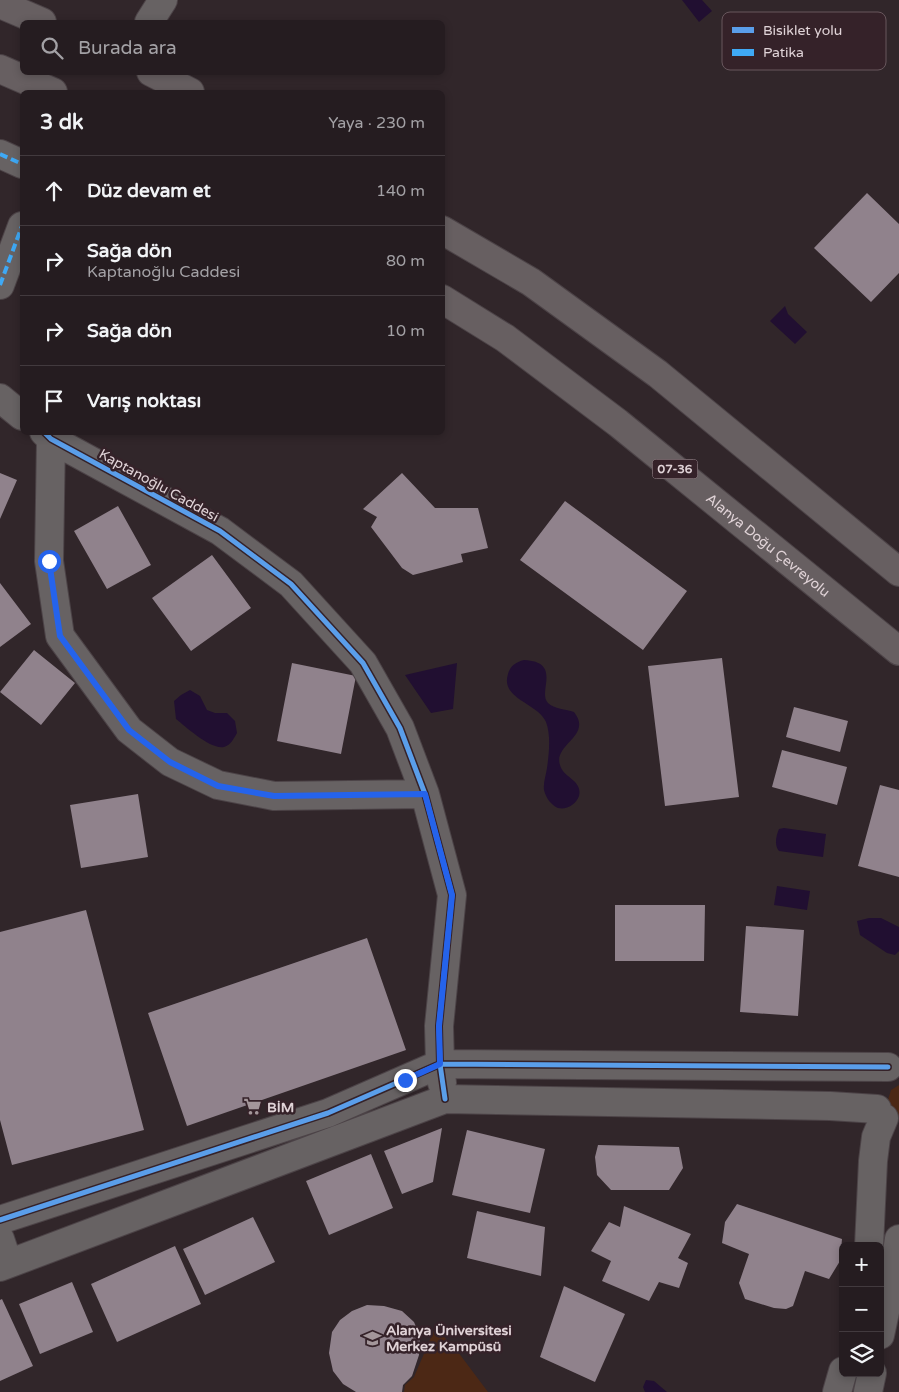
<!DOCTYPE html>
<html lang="tr">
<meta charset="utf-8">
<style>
:root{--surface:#251c20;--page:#31292d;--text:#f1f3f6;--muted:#a3a1a5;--line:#423a3e}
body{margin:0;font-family:"Varela Round",sans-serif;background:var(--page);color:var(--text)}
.controls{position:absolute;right:15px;bottom:15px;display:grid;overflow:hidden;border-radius:8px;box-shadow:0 2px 8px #0003}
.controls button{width:45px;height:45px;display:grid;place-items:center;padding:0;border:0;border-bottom:1px solid var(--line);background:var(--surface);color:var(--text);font:25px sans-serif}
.stop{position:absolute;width:15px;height:15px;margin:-11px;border:4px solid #2563eb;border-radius:50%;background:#fff}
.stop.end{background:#2563eb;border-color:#fff;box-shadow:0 1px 5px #0008}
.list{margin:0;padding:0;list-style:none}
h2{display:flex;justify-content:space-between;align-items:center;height:65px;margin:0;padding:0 20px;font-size:21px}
h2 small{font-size:16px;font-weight:400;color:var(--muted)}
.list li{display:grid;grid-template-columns:32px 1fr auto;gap:15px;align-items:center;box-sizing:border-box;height:70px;padding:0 20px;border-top:1px solid var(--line)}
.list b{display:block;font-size:19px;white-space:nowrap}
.list p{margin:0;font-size:16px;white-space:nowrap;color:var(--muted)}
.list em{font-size:16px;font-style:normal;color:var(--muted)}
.icon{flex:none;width:28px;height:28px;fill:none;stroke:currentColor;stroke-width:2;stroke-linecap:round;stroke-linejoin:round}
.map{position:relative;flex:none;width:899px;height:1392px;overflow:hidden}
.search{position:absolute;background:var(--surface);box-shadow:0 2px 8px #0003;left:20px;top:20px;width:425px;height:55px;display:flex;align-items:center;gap:12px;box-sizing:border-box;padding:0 18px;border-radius:8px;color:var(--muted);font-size:19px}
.panel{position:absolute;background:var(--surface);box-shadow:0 2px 8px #0003;left:20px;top:90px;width:425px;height:345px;border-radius:8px}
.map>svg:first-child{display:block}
.green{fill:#4c2815}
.water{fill:#210f31}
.building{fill:#90828c}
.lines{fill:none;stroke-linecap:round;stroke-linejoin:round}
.minor-casing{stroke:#4c4347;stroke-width:30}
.highway-casing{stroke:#4c4347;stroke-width:30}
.minor{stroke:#676263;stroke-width:28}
.highway{stroke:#675f61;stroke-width:28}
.quiet{stroke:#3fa9f5;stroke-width:4;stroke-dasharray:8 4;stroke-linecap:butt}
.cycleway-casing{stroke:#352229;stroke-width:8}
.cycleway{stroke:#5a9eea;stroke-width:5}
.route{stroke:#2563eb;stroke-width:6}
.labels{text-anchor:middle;stroke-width:5;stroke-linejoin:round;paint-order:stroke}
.shield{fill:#352229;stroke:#ad9ea3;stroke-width:1}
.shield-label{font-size:12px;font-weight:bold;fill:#e0d3d7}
.street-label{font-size:14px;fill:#e0d3d7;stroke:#352229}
.poi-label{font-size:14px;font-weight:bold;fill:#e0d3d7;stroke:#352229;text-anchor:start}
.key{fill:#352229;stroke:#68575d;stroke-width:1}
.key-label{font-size:14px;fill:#e0d3d7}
</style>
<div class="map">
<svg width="899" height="1392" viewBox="0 0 899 1392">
<rect width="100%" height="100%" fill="#31262a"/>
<path class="green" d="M 899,1085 L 899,1120 L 895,1118 L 887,1103 L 891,1090 Z
M 435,1328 L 455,1348 L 488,1392 L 404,1392 L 405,1385 L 414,1377 Z"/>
<path class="water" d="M 682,0 L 702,0 L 712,11 L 699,22 Z
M 785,306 L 788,314 L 807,332 L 795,344 L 770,321 Z
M 524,660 C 563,662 537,692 548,703 C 554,709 566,709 574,712 C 593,736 553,744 560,765 C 563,778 583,780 579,796 C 578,799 575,803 572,805 C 568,808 563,809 558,808 C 551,805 546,798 544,790 C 543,783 546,775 547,768 C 549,754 551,735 546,722 C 538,703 500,699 508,674 C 510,666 516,662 524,660 Z
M 457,663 L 453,709 L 431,713 L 405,675 Z
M 190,690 L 200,696 L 207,710 L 215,713 L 227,713 L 235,721 L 237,733 C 234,738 231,745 224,747 C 211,750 186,727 176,719 L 174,701 L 181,695 Z
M 784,828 L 826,834 L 823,857 L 779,851 C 774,845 776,836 779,829 Z
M 777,886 L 810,891 L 807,910 L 774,905 Z
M 869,918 L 881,918 L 899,927 L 899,951 L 895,955 L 887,953 L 860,935 L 857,921 Z
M 646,1380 L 654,1381 L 667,1392 L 645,1392 L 643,1387 Z"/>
<path class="building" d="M 867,193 L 899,224 L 899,273 L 871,302 L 814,248 Z
M 0,473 L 17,480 L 0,519 Z
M 402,473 L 435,508 L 478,508 L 488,548 L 461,554 L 463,562 L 413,575 L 402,568 L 371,527 L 377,517 L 363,509 Z
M 565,501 L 687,591 L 643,650 L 520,560 Z
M 118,506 L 151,565 L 107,589 L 74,531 Z
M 212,555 L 251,608 L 191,651 L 152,598 Z
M 0,583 L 31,624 L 0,647 Z
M 34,650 L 75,683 L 41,725 L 0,692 Z
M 722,658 L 739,797 L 665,806 L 648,666 Z
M 292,663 L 356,676 L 341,754 L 277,741 Z
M 794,707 L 848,721 L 840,752 L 786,737 Z
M 782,750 L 847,767 L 837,805 L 772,787 Z
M 880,785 L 899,790 L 899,877 L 858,866 Z
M 138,794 L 148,857 L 81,868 L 70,805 Z
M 615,905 L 705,905 L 704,961 L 615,961 Z
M 86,910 L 144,1130 L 12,1165 L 0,1120 L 0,932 Z
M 746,926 L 804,930 L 798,1016 L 740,1012 Z
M 367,938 L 406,1050 L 187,1126 L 148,1013 Z
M 442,1128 L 433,1182 L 402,1194 L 384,1151 Z
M 467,1130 L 545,1149 L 530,1213 L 452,1195 Z
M 598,1145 L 679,1147 L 683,1168 L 669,1190 L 611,1190 L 597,1175 L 595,1157 Z
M 371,1154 L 393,1208 L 329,1235 L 306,1181 Z
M 737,1204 L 842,1239 L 840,1261 L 829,1279 L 805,1271 L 793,1306 L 786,1309 L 774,1308 L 745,1299 L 739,1283 L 749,1254 L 722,1243 L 725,1222 Z
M 624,1206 L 691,1234 L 678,1258 L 688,1263 L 679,1288 L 659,1282 L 649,1301 L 602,1281 L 611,1261 L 591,1251 L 609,1222 L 620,1227 Z
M 477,1211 L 545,1227 L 541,1276 L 467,1258 Z
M 253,1217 L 275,1262 L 205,1295 L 183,1249 Z
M 175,1246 L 201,1304 L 117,1342 L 91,1284 Z
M 72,1282 L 93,1332 L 40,1354 L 19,1304 Z
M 564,1286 L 625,1314 L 595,1382 L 540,1357 Z
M 2,1299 L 33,1366 L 0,1381 L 0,1300 Z
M 367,1305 L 384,1306 L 402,1311 L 414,1322 L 420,1336 L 419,1355 L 412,1376 L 403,1385 L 402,1392 L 356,1392 L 343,1384 L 333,1371 L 329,1353 L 332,1332 L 340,1320 L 352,1311 Z"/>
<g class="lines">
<defs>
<path id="minor" d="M 149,22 L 163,0
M 0,154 L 22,164
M 0,285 L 22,226
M 0,398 L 22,416
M 44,432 L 51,439 L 220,531 L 291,584 L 363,663 L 400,728 L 425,794 L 452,895 L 439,1026 L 440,1064 L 442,1083
M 51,439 L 49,561 L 60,636 L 129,730 L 170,762 L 218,785 L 274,796 L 425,794
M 0,1220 L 328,1113 L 440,1064 L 888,1067
M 0,1239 L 8,1263
M 869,1246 L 873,1161 L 876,1137 L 884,1118
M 0,1267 L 445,1099 L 830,1106 L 877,1109
M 880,1335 L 895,1265 L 899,1239
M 837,1392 L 843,1371
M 868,1392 L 872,1373"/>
<g id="highway">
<path d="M 0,4 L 42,22"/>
<path d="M 0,69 L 53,92"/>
<path d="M 151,72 L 190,92"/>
<path d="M 442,230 L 531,282 L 658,374 L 899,572"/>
<path id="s1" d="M 442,299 L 505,338 L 618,423 L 899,651"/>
</g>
</defs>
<use href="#minor" class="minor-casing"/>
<use href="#highway" class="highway-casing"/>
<use href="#minor" class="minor"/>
<use href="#highway" class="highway"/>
<path class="quiet" d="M 0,154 L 22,164
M 0,285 L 22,226"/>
<defs>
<path id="cycleway" d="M 44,432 L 51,439 L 220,531 L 291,584 L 363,663 L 400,728 L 425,794 L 452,895 L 439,1026 L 440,1064 L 445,1099
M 0,1220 L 328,1113 L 440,1064 L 888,1067"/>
</defs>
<use href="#cycleway" class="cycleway-casing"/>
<use href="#cycleway" class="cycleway"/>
</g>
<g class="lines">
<path class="route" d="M 49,561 L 60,636 L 129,730 L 170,762 L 218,786 L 274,796 L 425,794 L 452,895 L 439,1026 L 440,1064 L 405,1080"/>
</g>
<defs>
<symbol id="supermarket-bare" viewBox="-9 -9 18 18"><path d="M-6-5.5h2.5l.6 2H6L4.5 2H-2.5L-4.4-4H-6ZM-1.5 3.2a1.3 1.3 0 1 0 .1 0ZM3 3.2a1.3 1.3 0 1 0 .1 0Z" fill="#a3969a" stroke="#352229" stroke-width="2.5" paint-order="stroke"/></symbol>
<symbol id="university-bare" viewBox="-9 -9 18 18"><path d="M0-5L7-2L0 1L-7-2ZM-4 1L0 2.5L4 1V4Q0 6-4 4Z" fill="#a3969a" stroke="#352229" stroke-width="2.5" paint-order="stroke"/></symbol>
</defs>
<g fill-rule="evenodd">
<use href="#supermarket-bare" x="240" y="1094" width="25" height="25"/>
<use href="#university-bare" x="360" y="1326" width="25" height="25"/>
</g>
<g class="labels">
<rect class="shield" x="652.5" y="459.5" width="45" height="19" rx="4"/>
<g class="shield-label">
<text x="675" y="473">07-36</text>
</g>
<g class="street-label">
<text transform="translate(159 485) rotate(29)" y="5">Kaptanoğlu Caddesi</text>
<text dy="5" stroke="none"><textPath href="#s1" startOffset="409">Alanya Doğu Çevreyolu</textPath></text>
</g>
<g class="poi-label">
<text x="267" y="1112">BİM</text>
<text x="386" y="1335">Alanya Üniversitesi<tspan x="386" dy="16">Merkez Kampüsü</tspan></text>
</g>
</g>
<rect x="722" y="12" width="164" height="58" rx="8" class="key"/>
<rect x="732" y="27" width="22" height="6" fill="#5a9eea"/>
<rect x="732" y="49" width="22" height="7" fill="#3fa9f5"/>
<g class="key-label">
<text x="763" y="35">Bisiklet yolu</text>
<text x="763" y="57">Patika</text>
</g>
</svg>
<div class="controls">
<button>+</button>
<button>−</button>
<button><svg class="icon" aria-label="layers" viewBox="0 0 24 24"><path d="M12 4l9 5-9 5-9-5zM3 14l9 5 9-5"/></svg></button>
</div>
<div class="stop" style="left:49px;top:561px"></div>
<div class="stop end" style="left:405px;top:1080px"></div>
<div class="search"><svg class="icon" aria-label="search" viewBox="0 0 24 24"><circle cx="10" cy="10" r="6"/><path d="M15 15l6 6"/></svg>Burada ara</div>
<section class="panel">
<h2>3 dk<small>Yaya · 230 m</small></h2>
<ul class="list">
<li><svg class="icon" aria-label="ahead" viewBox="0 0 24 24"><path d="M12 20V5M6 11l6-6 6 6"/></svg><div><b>Düz devam et</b></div><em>140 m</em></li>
<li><svg class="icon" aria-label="right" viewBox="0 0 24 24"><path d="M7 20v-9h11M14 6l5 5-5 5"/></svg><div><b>Sağa dön</b><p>Kaptanoğlu Caddesi</p></div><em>80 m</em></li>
<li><svg class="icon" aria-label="right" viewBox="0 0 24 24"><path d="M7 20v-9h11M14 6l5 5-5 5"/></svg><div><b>Sağa dön</b></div><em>10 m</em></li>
<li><svg class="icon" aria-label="arrive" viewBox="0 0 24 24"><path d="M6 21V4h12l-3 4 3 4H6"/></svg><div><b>Varış noktası</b></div></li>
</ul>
</section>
</div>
